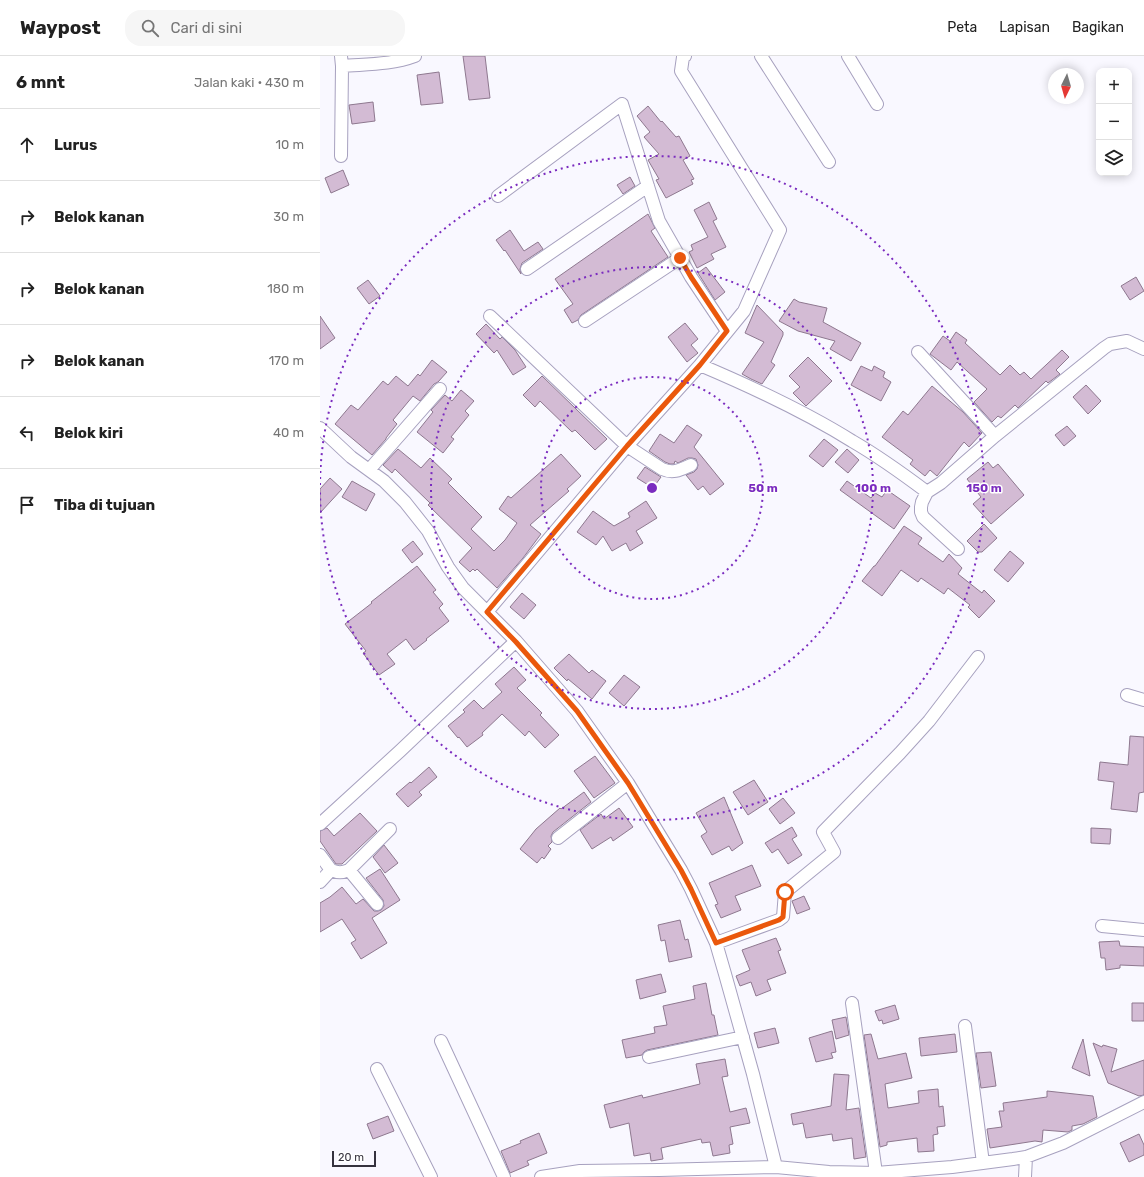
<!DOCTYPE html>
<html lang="id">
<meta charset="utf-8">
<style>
:root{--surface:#fff;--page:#f6f6f6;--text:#222;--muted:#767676;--line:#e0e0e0}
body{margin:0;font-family:Rubik,sans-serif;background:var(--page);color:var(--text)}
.controls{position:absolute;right:12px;top:12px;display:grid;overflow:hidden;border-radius:8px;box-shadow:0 2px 10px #0003}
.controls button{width:36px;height:36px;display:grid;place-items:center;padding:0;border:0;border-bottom:1px solid var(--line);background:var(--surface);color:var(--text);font:20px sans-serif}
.compass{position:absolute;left:728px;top:12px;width:36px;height:36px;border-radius:50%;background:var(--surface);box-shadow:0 2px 10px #0003;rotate:185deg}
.scale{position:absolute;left:12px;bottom:10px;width:44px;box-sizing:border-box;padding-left:4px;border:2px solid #35323e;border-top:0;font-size:11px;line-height:14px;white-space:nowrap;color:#35323e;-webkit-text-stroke:3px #fff;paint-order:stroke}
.stop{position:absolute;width:12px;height:12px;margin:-9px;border:3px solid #ea580c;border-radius:50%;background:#fff}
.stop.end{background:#ea580c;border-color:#fff;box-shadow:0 1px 4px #0008}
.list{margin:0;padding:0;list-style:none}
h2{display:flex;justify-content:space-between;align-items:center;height:52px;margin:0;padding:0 16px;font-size:17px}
h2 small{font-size:13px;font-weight:400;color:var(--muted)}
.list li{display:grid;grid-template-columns:26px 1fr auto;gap:12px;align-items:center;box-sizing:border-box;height:72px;padding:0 16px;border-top:1px solid var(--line)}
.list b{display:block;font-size:15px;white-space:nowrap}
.list em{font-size:13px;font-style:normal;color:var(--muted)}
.icon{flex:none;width:22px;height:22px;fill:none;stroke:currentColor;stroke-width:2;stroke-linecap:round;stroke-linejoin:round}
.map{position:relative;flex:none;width:824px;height:1121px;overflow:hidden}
header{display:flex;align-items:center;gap:24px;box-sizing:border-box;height:56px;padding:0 20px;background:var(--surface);border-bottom:1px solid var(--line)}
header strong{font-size:19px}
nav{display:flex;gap:22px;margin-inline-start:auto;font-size:14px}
.search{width:280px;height:36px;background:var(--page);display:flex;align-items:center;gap:10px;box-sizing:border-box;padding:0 14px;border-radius:16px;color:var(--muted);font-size:15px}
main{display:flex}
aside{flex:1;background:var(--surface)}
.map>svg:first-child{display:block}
.building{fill:#d3bbd4;stroke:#8e788f}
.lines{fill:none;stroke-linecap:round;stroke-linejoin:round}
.street-casing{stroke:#a7a1bf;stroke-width:14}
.street{stroke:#fff;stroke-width:12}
.route{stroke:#ea580c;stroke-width:5}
.ring{fill:none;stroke:#7b2cbf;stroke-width:2;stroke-dasharray:2 4}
.centre{fill:#7b2cbf;stroke:#fff;stroke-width:2}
.ring-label{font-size:12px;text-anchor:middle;font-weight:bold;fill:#7b2cbf;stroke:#fff;stroke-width:3;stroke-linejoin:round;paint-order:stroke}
</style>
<header>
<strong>Waypost</strong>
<div class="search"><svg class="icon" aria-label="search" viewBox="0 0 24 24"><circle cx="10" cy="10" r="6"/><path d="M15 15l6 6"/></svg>Cari di sini</div>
<nav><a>Peta</a><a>Lapisan</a><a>Bagikan</a></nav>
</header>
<main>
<aside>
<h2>6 mnt<small>Jalan kaki · 430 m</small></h2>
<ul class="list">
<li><svg class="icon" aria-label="ahead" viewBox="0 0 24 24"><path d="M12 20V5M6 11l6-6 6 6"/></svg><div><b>Lurus</b></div><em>10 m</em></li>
<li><svg class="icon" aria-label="right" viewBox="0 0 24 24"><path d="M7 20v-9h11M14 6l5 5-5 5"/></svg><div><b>Belok kanan</b></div><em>30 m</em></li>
<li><svg class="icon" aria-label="right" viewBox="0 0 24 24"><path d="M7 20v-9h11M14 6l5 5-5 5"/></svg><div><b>Belok kanan</b></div><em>180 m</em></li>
<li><svg class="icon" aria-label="right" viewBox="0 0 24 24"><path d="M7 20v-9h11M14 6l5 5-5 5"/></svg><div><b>Belok kanan</b></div><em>170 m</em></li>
<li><svg class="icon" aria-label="left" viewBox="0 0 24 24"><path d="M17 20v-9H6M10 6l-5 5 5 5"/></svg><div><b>Belok kiri</b></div><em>40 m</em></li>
<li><svg class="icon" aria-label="arrive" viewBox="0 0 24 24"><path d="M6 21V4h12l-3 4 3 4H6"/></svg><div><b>Tiba di tujuan</b></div></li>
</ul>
</aside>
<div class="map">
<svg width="824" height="1121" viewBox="0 0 824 1121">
<rect width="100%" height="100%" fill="#f9f8ff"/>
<path class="building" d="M 143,0 L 165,0 L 170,42 L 149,44 Z
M 119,16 L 123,47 L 101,49 L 97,19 Z
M 53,46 L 55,65 L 32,68 L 29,49 Z
M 328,50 L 341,66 L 342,65 L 356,81 L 359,80 L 370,100 L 363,104 L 374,123 L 371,124 L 373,128 L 346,142 L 336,124 L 339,123 L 328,104 L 339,98 L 324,81 L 330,76 L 317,60 Z
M 23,114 L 29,129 L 11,137 L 5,122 Z
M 310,121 L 315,130 L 303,138 L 297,129 Z
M 389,146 L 397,163 L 393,165 L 406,191 L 391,198 L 394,203 L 377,212 L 369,196 L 373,194 L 371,189 L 388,181 L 374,154 Z
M 328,158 L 335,172 L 331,175 L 348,201 L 261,259 L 258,264 L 252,267 L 244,254 L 253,248 L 235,223 Z
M 190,174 L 204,195 L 218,186 L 223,193 L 202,207 L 200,213 L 201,218 L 185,194 L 184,195 L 176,184 Z
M 386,211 L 405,236 L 395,244 L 378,217 Z
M 816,221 L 824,235 L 810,244 L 801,230 Z
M 48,224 L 60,240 L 49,248 L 37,232 Z
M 474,243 L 479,246 L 507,252 L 503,266 L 541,287 L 531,305 L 510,293 L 515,285 L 478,275 L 459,265 Z
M 437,249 L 463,276 L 463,279 L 451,306 L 455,309 L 442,328 L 431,323 L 422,318 L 444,286 L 425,277 Z
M 0,260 L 15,282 L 0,293 Z
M 365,267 L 378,283 L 371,289 L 378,297 L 367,306 L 348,281 Z
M 166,268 L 180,283 L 182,281 L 195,294 L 206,311 L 193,319 L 177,294 L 174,297 L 156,278 Z
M 636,276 L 647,284 L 645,287 L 680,319 L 690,309 L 700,319 L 704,316 L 711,323 L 742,294 L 749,301 L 736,314 L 740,318 L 728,327 L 726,325 L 698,352 L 695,349 L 681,362 L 678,360 L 672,366 L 654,346 L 667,333 L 637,306 L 631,314 L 610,298 L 623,280 L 630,285 Z
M 488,301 L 512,325 L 486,350 L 473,337 L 480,331 L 469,320 Z
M 112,304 L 127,316 L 118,326 L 114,328 L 100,345 L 93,340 L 73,364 L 77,368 L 66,382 L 66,383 L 52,399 L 15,368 L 31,349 L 38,354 L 63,325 L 68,329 L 76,320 L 88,330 L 98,318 L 100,320 Z
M 541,310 L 552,315 L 554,310 L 565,316 L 563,321 L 571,326 L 561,345 L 531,329 Z
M 222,320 L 287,383 L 275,394 L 255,374 L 252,376 L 220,345 L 215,351 L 203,339 Z
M 766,329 L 781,345 L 768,358 L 753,341 Z
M 612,330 L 643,356 L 662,377 L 649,391 L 644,386 L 617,420 L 610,414 L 605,420 L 590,408 L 593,404 L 562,381 L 583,355 L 588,359 Z
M 141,334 L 154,345 L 145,355 L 149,359 L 131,381 L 134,383 L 123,397 L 97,376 L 113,356 L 111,354 L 125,339 L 132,345 Z
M 367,369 L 382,379 L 374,391 L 404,428 L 390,439 L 383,430 L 378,434 L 366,419 L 374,416 L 377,413 L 378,409 L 376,403 L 372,402 L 368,402 L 358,407 L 355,405 L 354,408 L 350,408 L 345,406 L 329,395 L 340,378 L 354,387 Z
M 747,370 L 756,380 L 744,390 L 735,379 Z
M 504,383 L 518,394 L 503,411 L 489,400 Z
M 78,393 L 101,412 L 110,402 L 132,423 L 128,427 L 162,461 L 151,473 L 174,495 L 185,484 L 197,467 L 179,453 L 188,440 L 191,442 L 241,398 L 261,420 L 247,433 L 249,435 L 210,469 L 221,478 L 203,502 L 177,532 L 157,513 L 155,515 L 153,513 L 150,516 L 139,506 L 152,492 L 108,449 L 110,447 L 75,413 L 72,417 L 63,409 Z
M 527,393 L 539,404 L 528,417 L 515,406 Z
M 668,406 L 673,412 L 678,408 L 704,439 L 671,468 L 653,448 L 661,441 L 647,423 Z
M 325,411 L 341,421 L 333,432 L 317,422 Z
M 10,422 L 22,433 L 0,457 L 0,433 Z
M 32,425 L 55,438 L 46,455 L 22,441 Z
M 527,425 L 551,442 L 555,437 L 562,441 L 567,434 L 590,450 L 574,473 L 520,434 Z
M 326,445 L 337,462 L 316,475 L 323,487 L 310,495 L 306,487 L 292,495 L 283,480 L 276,489 L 257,476 L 273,455 L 294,470 L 310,461 L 308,457 Z
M 664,468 L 677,482 L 662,496 L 658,496 L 647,485 Z
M 584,470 L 602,482 L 598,488 L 623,506 L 629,498 L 642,512 L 638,518 L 662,537 L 664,534 L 675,545 L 659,562 L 648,551 L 650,549 L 628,532 L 624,538 L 601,522 L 598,526 L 581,514 L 562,540 L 542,525 L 554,510 L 555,510 Z
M 93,485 L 103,498 L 92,507 L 82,494 Z
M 690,495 L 704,507 L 688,526 L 674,514 Z
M 97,510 L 116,534 L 113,536 L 123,548 L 119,552 L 129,565 L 106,583 L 107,584 L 94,594 L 86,583 L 67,598 L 75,608 L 59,619 L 43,597 L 46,595 L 25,568 L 52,547 L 51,546 Z
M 202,537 L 216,549 L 204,563 L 190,551 Z
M 249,598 L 269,617 L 272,614 L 286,625 L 272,643 L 248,623 L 247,625 L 234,612 Z
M 194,611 L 206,624 L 197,632 L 222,657 L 220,659 L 239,679 L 225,692 L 209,675 L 205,680 L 182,658 L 162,677 L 163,679 L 147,691 L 139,681 L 138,682 L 128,670 L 145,656 L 143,654 L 154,644 L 163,653 L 182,636 L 175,628 Z
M 304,619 L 320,631 L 304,650 L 289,637 Z
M 810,680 L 824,681 L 824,736 L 819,737 L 817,756 L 791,753 L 794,726 L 778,724 L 780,706 L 808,709 Z
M 275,700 L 295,727 L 274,742 L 254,715 Z
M 109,711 L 117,721 L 99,736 L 102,739 L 88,751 L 76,738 L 90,726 L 91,727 Z
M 434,724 L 448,746 L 428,759 L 413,736 Z
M 264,736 L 271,746 L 233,776 L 231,780 L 232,786 L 228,790 L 231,793 L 224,803 L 222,801 L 217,807 L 200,793 L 216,773 L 240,752 L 241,753 Z
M 404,741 L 423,787 L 412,795 L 409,790 L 392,799 L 381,780 L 387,776 L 376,757 Z
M 463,742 L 475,757 L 460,768 L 449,753 Z
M 299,752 L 313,771 L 293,785 L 291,781 L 272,793 L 260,774 L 281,758 L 284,763 Z
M 40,757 L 57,775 L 22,808 L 16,808 L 0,785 L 0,775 L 7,772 L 14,780 Z
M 472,771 L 477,780 L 472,783 L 482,799 L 468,808 L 458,793 L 452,797 L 445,787 Z
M 771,772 L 791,773 L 790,788 L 771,787 Z
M 64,789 L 78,807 L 65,817 L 53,801 Z
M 432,809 L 441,830 L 415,840 L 421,854 L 401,862 L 395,849 L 398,848 L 389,827 Z
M 60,813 L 80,844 L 52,862 L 67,887 L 41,903 L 31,887 L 36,884 L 22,863 L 0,876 L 0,847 L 10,841 L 22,831 L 36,848 L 43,843 L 54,855 L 58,855 L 61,854 L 64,850 L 63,844 L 46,822 Z
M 484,840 L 490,853 L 477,858 L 472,845 Z
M 360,864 L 365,884 L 368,883 L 372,901 L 349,906 L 345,884 L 341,885 L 338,869 Z
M 456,882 L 461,894 L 458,895 L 466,917 L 447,924 L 451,934 L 436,940 L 431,926 L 420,930 L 416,920 L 430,914 L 422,894 Z
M 799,885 L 800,890 L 824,891 L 824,910 L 800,909 L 800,912 L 786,914 L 785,902 L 781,902 L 779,886 Z
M 341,918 L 346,936 L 320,943 L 316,924 Z
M 386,927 L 392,959 L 394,959 L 398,979 L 327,994 L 324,996 L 322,999 L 306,1002 L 302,984 L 335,977 L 334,971 L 347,969 L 343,950 L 375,943 L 373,930 Z
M 812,947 L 824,947 L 824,965 L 812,965 Z
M 575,949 L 579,963 L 563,968 L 562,964 L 559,965 L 555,955 Z
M 526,961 L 529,979 L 516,983 L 512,964 Z
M 455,972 L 459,987 L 438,992 L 434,977 Z
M 512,975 L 516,996 L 511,997 L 513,1002 L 496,1006 L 489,982 Z
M 551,978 L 558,1003 L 586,997 L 592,1022 L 565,1028 L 568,1052 L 599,1047 L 598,1035 L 618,1033 L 619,1051 L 623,1050 L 625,1070 L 617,1071 L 618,1078 L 613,1079 L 614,1095 L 598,1096 L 597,1082 L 567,1086 L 567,1089 L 560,1091 L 544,979 Z
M 635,978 L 637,996 L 601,1000 L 599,982 Z
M 763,983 L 770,1020 L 752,1012 Z
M 773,987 L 782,991 L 783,989 L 797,993 L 791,1016 L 824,1004 L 824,1039 L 819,1040 L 788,1027 Z
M 671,996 L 676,1030 L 661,1032 L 656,997 Z
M 405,1003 L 408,1020 L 402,1021 L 410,1056 L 426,1052 L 430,1067 L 410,1071 L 413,1088 L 409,1089 L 410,1097 L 393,1100 L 390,1086 L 382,1087 L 381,1083 L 341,1092 L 343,1103 L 331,1105 L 330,1097 L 314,1100 L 309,1067 L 290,1072 L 284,1049 L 322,1039 L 323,1042 L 380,1028 L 376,1008 Z
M 514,1018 L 529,1019 L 526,1054 L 539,1052 L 546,1101 L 534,1103 L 532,1082 L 513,1085 L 512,1078 L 486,1082 L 483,1067 L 473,1069 L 471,1058 L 511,1050 Z
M 727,1035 L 773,1040 L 777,1061 L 763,1068 L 752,1070 L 752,1074 L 748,1076 L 723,1074 L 722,1086 L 715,1085 L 670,1092 L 667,1073 L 682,1071 L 679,1055 L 684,1055 L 683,1047 L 727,1041 Z
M 68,1060 L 74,1075 L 53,1083 L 47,1068 Z
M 219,1077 L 227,1097 L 207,1105 L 209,1109 L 190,1117 L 181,1095 L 201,1087 L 200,1085 Z
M 819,1078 L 824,1089 L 824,1099 L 809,1106 L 800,1087 Z"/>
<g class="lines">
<defs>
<path id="street" d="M 21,0 L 22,10 L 21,100
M 365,0 L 363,1 L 361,15 L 460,174 L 424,255 L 380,309
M 441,0 L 509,106
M 528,0 L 557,48
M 22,10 C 46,8 71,9 95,0
M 178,140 L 302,48 L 339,165 L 371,221 L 407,275
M 207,213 L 328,130
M 170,260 L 307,390 L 342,413 C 353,418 360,414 371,409
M 265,265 L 360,202
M 598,296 L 675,380
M 0,372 L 31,401 L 64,425 L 85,446 L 108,475 L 128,511 L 143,532 L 196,585 L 257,655 L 308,727 L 361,814 L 371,833 L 396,887 L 405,918 L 433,1018 L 456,1111
M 49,414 L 120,333
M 638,493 L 603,461 L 601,456 L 601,451 L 602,446 L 607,436 L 621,427 L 675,380 L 784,292 L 790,288 L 807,285 L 824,293
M 167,556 L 307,390 L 380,309 C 432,331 484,355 532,385 C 558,400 583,418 607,436
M 807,639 L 824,644
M 0,768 L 80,695 L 196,585
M 238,782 L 308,727
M 0,799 L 11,814 L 0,826
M 11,814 C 18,817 22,817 29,814 L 70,773
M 29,814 L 57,848
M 782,870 L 824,874
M 396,887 L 459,864 L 463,861 L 465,836 L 514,796 L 503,776 L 580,697 L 609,665 L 658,601
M 532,947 L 556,1117
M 645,970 L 663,1107
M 121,985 L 184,1121
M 329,1001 L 423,981
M 57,1013 L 111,1121
M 221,1121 L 260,1115 L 339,1114 L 456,1111 L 509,1116 L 556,1117 L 632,1111 L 693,1103 L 706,1101 L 743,1087 L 824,1046
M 705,1121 L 706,1101"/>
</defs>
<use href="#street" class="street-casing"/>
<use href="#street" class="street"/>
</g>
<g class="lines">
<path class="route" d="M 360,202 L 371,221 L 407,275 L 380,309 L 307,390 L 167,556 L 196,586 L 257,655 L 308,727 L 361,814 L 371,833 L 396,887 L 459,864 L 463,861 L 465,836"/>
</g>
<g class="ring">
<circle cx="332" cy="432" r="111"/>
<circle cx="332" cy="432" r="221"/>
<path d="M0 429A332 332 0 1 1 0 435"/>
</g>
<circle cx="332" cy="432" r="6" class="centre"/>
<g class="ring-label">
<text x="443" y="436">50 m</text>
<text x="553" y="436">100 m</text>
<text x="664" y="436">150 m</text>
</g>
</svg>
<div class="controls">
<button>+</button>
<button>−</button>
<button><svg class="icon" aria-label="layers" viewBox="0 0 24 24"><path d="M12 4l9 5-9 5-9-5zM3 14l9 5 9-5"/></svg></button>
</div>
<svg class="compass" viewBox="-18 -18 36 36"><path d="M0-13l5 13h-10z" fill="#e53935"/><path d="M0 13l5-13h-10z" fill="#767676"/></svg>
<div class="scale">20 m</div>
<div class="stop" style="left:465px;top:836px"></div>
<div class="stop end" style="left:360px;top:202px"></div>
</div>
</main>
